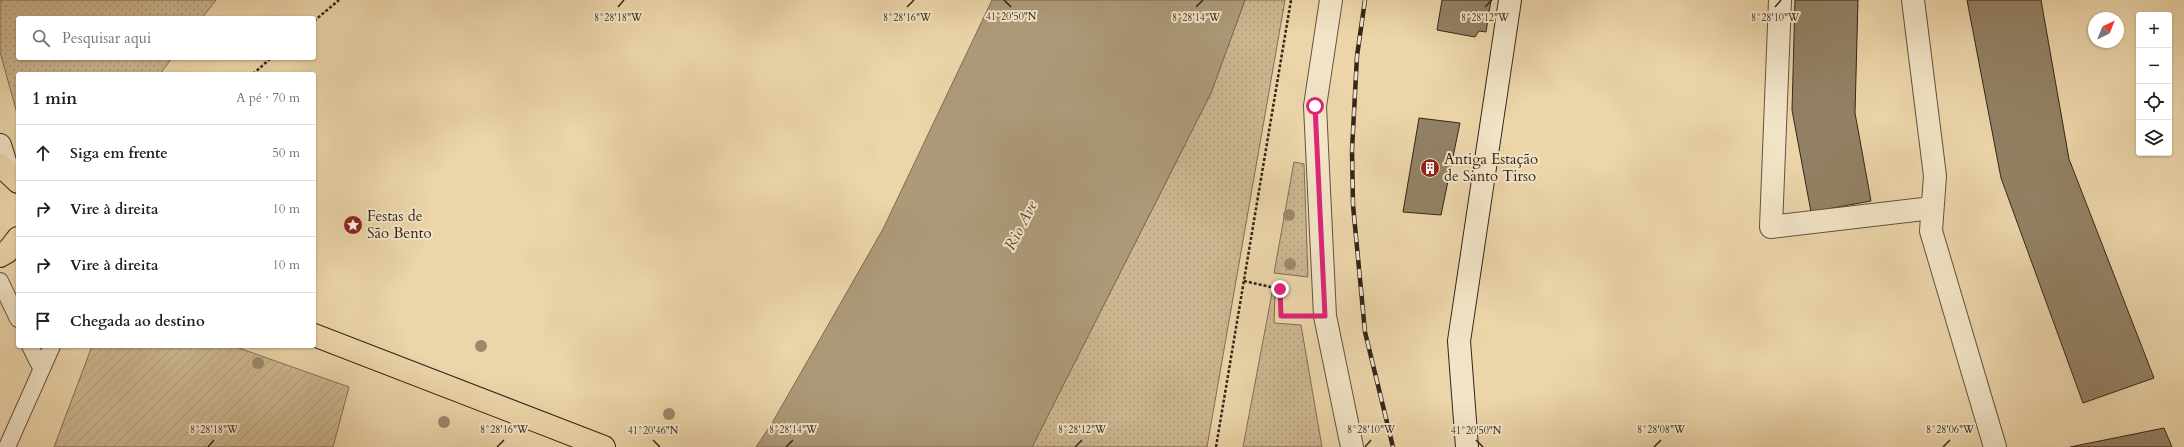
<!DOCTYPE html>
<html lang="pt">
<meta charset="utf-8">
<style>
:root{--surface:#fff;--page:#f2f2f2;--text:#202124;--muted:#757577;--line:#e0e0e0}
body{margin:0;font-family:Cardo,serif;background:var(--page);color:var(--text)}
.controls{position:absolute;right:12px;top:12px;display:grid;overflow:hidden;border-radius:4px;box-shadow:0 1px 3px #0004}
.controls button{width:36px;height:36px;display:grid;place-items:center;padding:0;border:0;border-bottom:1px solid var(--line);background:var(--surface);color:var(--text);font:20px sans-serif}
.compass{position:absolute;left:2088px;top:12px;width:36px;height:36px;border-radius:50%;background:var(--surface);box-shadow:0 1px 3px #0004;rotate:43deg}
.stop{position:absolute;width:12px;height:12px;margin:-9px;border:3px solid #db2777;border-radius:50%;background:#fff}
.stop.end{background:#db2777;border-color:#fff;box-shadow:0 1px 4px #0008}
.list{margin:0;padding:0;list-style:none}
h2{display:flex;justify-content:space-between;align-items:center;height:52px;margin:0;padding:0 16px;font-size:17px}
h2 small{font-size:13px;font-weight:400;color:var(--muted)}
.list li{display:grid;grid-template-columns:26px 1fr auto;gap:12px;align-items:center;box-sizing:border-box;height:56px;padding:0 16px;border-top:1px solid var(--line)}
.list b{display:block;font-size:15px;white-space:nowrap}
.list em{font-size:13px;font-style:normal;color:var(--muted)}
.icon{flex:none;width:22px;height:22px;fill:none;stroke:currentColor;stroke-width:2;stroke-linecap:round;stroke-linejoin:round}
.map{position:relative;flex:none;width:2184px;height:447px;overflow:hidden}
.search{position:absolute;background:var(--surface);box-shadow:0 1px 3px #0004;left:16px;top:16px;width:300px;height:44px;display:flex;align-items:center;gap:10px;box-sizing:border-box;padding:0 14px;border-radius:4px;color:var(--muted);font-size:15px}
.panel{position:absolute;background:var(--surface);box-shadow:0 1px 3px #0004;left:16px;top:72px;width:300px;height:276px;border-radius:4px}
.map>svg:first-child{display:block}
.grass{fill:url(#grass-dots);stroke:#806e56}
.garden{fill:url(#garden-furrows);stroke:#806e56}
.water{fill:#ad9a79;stroke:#7d6c54}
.building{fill:#938165;stroke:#34261c}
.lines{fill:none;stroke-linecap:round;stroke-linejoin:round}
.lane-casing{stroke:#62523f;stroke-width:18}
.street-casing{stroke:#62523f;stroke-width:24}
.secondary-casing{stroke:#34261c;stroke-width:24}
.primary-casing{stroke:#34261c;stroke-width:24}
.path{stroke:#34261c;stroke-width:2.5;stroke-dasharray:3 2;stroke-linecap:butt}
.lane{stroke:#f2e4c7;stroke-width:16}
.street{stroke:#f2e4c7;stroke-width:22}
.secondary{stroke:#f2e4c7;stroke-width:22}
.primary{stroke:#ebd5a9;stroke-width:22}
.rail-casing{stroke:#34261c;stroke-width:4.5}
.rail{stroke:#f2e4c7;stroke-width:3;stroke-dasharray:9;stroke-linecap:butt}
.tree{fill:#9b896b}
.route{stroke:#db2777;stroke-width:5}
.ticks{fill:none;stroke:#34261c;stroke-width:1.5}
.labels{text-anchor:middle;stroke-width:4;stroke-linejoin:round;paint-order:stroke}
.poi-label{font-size:15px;fill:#34261c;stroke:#f2e4c7;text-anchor:start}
.water-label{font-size:16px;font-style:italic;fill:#584938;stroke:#f2e4c7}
.ticks-label{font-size:10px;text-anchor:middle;fill:#34261c;stroke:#f2e4c7;stroke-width:4;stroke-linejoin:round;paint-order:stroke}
</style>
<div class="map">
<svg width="2184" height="447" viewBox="0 0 2184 447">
<defs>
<pattern id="grass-dots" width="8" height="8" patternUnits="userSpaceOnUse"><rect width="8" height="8" fill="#ccb791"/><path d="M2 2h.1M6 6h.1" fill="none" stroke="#b09d7c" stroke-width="1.8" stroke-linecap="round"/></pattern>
<pattern id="garden-furrows" width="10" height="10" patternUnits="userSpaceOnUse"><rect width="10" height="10" fill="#ccb791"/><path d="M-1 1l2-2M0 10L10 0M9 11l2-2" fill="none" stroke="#b09d7c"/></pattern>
</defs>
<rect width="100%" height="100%" fill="#ebd5a9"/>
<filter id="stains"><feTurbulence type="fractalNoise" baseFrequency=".005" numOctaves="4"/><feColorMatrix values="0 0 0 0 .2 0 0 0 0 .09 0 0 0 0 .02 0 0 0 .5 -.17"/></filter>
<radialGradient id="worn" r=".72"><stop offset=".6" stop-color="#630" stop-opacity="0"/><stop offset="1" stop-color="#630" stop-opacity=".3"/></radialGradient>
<path class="grass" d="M 0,0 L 216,0 L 202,18 L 18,18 L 18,58 L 172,58 L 160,74 L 18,74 L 18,117 L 0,52 Z
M 1245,0 L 1285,0 L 1207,447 L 1032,447 L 1211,93 Z
M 1294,162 L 1304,164 L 1308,277 L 1274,273 Z
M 1272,293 L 1275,293 L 1274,323 L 1301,325 L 1322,447 L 1243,447 Z"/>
<path class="garden" d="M 92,346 L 233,346 L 349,387 L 333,447 L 54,447 Z"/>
<path class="water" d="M 992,0 L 1245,0 L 1211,93 L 1032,447 L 756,447 L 772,423 L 883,229 Z"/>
<path class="building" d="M 1442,0 L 1491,0 L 1486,32 L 1479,31 L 1475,37 L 1437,30 Z
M 1795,0 L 1858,0 L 1855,113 L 1871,201 L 1811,212 L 1792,110 Z
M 1967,0 L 2041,0 L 2069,159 L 2154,378 L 2083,403 L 2001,178 Z
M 1419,118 L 1460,123 L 1441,215 L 1403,212 Z
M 2164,428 L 2172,447 L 2070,447 Z"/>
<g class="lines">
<defs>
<path id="lane" d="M 0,281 L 18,319
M 30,346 L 41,368
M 7,447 L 52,346"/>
<path id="street" d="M 1331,0 L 1315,106 L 1325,316 L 1352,447
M 1780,0 L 1771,227 L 1932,208
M 1913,0 L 1935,176 L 1931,231 L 1995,447"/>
<path id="secondary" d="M 0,145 L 8,171
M 1467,447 L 1459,341 L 1510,0"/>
<path id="primary" d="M 0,165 L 18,182
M 0,256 L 7,252 L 18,238
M 314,335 L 604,447"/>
</defs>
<use href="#lane" class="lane-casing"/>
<use href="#street" class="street-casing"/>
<use href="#secondary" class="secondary-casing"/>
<use href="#primary" class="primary-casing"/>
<path class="path" d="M 314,21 L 339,0
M 253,74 L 271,58
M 1244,281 L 1280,289 L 1281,316 L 1299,317
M 1216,447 L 1291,0"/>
<use href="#lane" class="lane"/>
<use href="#street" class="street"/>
<use href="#secondary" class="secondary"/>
<use href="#primary" class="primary"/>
<defs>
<path id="rail" d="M 1365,0 L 1357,56 L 1352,150 L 1353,205 L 1365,332 L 1393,447"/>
</defs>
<use href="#rail" class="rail-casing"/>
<use href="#rail" class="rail"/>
</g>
<g class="tree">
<circle cx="1289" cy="215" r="6"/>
<circle cx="1290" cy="264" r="6"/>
<circle cx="481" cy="346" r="6"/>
<circle cx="258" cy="363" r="6"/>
<circle cx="669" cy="414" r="6"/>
<circle cx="444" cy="422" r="6"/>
</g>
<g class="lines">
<path class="route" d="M 1280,289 L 1281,316 L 1325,316 L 1315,106"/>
</g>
<path class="ticks" d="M 1004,0 L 1011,7M 618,7 L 624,0M 907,7 L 914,0M 1196,7 L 1203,0M 1485,7 L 1492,0M 1775,7 L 1781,0M 653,440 L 660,447M 1476,440 L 1483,447M 208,447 L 214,440M 497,447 L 504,440M 786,447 L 793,440M 1075,447 L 1082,440M 1365,447 L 1371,440M 1654,447 L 1661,440M 1943,447 L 1950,440"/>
<defs>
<symbol id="building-disc" viewBox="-11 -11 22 22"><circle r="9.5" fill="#8f2418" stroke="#f2e4c7"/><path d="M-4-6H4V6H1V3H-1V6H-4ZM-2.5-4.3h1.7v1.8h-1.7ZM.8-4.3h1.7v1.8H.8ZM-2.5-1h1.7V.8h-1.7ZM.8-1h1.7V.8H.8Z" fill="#fff"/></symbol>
<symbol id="sight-disc" viewBox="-11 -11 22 22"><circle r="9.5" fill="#8f2418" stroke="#f2e4c7"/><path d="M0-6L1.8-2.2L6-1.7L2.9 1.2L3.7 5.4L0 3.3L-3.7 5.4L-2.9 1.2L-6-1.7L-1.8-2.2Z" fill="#fff"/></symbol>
</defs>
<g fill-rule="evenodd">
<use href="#building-disc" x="1419" y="157" width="22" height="22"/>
<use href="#sight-disc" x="342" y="214" width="22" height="22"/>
</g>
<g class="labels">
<g class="poi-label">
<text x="1444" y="164">Antiga Estação<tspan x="1444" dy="17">de Santo Tirso</tspan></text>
<text x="367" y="221">Festas de<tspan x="367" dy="17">São Bento</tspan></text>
</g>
<g class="water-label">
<text transform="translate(1020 225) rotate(-63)" y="6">Rio Ave</text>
</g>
</g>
<g class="ticks-label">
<text x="1011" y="20">41°20'50"N</text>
<text x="618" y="21">8°28'18"W</text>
<text x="907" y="21">8°28'16"W</text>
<text x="1196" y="21">8°28'14"W</text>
<text x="1485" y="21">8°28'12"W</text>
<text x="1775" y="21">8°28'10"W</text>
<text x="214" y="433">8°28'18"W</text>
<text x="504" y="433">8°28'16"W</text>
<text x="793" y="433">8°28'14"W</text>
<text x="1082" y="433">8°28'12"W</text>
<text x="1371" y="433">8°28'10"W</text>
<text x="1661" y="433">8°28'08"W</text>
<text x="1950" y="433">8°28'06"W</text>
<text x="653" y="434">41°20'46"N</text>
<text x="1476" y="434">41°20'50"N</text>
</g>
<rect width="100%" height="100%" filter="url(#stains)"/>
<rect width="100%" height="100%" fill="url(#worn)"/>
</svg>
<div class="controls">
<button>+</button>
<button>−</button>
<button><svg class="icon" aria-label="locate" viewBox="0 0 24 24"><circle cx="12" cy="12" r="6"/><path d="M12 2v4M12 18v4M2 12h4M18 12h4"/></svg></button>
<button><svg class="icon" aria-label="layers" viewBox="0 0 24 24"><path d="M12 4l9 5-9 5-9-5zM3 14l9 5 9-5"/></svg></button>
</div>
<svg class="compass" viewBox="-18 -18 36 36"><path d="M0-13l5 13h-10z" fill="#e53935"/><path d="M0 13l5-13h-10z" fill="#757577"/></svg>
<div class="stop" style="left:1315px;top:106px"></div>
<div class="stop end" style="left:1280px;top:289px"></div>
<div class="search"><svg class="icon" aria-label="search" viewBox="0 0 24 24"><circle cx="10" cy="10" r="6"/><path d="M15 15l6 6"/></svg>Pesquisar aqui</div>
<section class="panel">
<h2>1 min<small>A pé · 70 m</small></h2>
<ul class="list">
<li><svg class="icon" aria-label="ahead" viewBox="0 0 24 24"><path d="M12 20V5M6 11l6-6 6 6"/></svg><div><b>Siga em frente</b></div><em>50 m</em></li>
<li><svg class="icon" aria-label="right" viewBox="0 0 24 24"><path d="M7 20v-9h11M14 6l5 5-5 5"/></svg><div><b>Vire à direita</b></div><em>10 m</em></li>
<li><svg class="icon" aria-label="right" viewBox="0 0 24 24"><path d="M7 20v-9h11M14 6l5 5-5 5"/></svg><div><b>Vire à direita</b></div><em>10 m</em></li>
<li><svg class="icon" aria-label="arrive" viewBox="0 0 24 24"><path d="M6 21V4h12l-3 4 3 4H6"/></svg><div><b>Chegada ao destino</b></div></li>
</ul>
</section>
</div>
